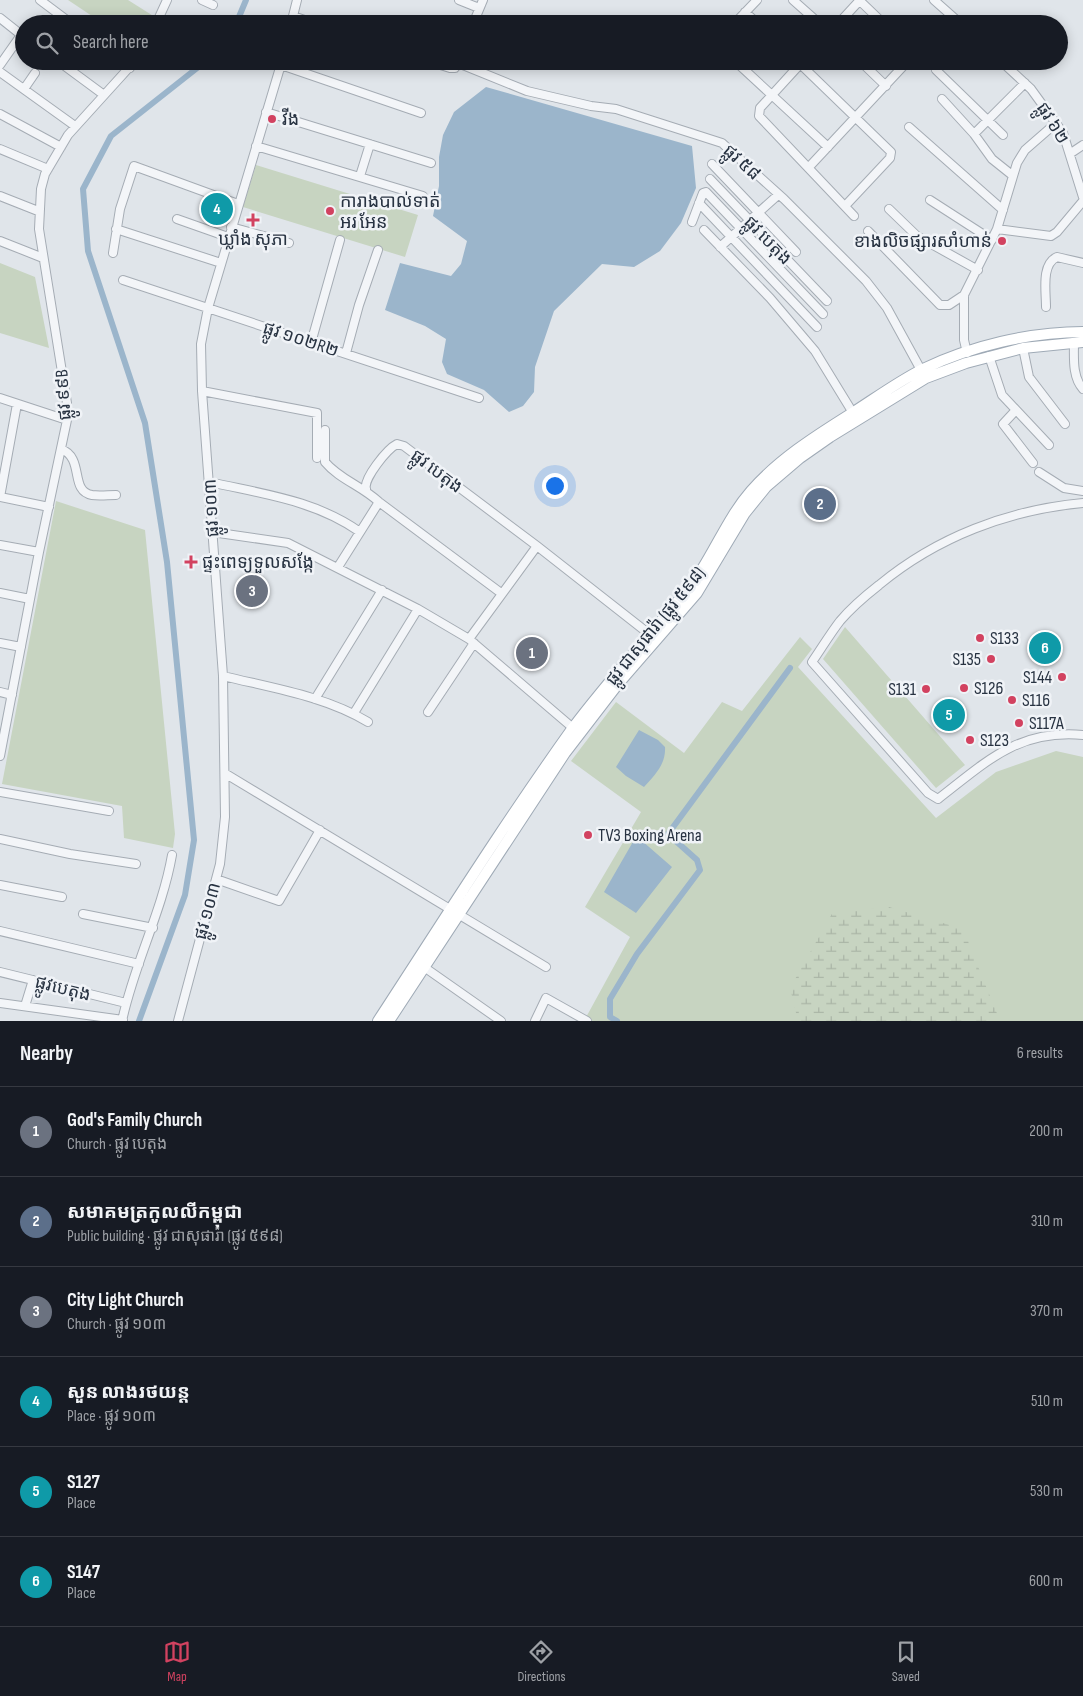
<!DOCTYPE html>
<meta charset="utf-8">
<style>
:root{--surface:#171b24;--page:#20242c;--text:#f1f3f6;--muted:#9ea1a6;--line:#363941;--accent:#d24260}
body{margin:0;font-family:"Sofia Sans Condensed","Noto Sans Khmer",sans-serif;background:var(--page);color:var(--text)}
.you{position:absolute;left:554px;top:485px;width:18px;height:18px;margin:-12px;border:4px solid #fff;border-radius:50%;background:#1a73e8;box-shadow:0 0 0 8px #1a73e833}
.badge{display:grid;place-items:center;width:32px;height:32px;border-radius:50%;background:var(--accent);color:#fff;font-size:16px;font-weight:700}
.pin{position:absolute;translate:-50% -50%;border:2px solid #fff;box-shadow:0 1px 5px #0006}
.list{margin:0;padding:0;list-style:none}
h2{display:flex;justify-content:space-between;align-items:center;height:65px;margin:0;padding:0 20px;font-size:21px}
h2 small{font-size:16px;font-weight:400;color:var(--muted)}
.list li{display:grid;grid-template-columns:32px 1fr auto;gap:15px;align-items:center;box-sizing:border-box;height:90px;padding:0 20px;border-top:1px solid var(--line)}
.list b{display:block;font-size:19px;white-space:nowrap}
.list p{margin:0;font-size:16px;white-space:nowrap;color:var(--muted)}
.list em{font-size:16px;font-style:normal;color:var(--muted)}
.icon{flex:none;width:28px;height:28px;fill:none;stroke:currentColor;stroke-width:2;stroke-linecap:round;stroke-linejoin:round}
.map{position:relative;flex:none;width:1083px;height:1021px;overflow:hidden}
.search{position:absolute;background:var(--surface);box-shadow:0 2px 12px #0003;left:15px;right:15px;top:15px;height:55px;display:flex;align-items:center;gap:12px;box-sizing:border-box;padding:0 18px;border-radius:28px;color:var(--muted);font-size:19px}
.sheet{height:605px;background:var(--surface)}
nav{display:flex;justify-content:space-around;align-items:center;box-sizing:border-box;height:70px;border-top:1px solid var(--line);background:var(--surface);font-size:14px;color:var(--muted)}
nav a{display:grid;justify-items:center;gap:2px}
nav .on{color:var(--accent)}
.map>svg:first-child{display:block}
.green{fill:#c7d4c1}
.wetland{fill:url(#wetland-marsh)}
.water{fill:#9bb5cb}
.lines{fill:none;stroke-linecap:round;stroke-linejoin:round}
.canal{stroke:#9bb5cb;stroke-width:6}
.minor-casing{stroke:#a5acb4;stroke-width:10}
.major-casing{stroke:#9faab6;stroke-width:12}
.minor{stroke:#f3f5f8;stroke-width:8}
.major{stroke:#fff;stroke-width:10}
.poi-dot{fill:#d24260;stroke:#f0f3f7;stroke-width:2}
.labels{text-anchor:middle;stroke-width:5;stroke-linejoin:round;paint-order:stroke}
.poi-label{font-size:18px;fill:#283342;stroke:#f0f3f7;text-anchor:start}
.street-label{font-size:18px;fill:#283342;stroke:#f0f3f7}
</style>
<div class="map">
<svg width="1083" height="1021" viewBox="0 0 1083 1021">
<defs>
<pattern id="wetland-marsh" width="20" height="14" patternUnits="userSpaceOnUse" patternTransform="scale(1.25)"><rect width="20" height="14" fill="#c7d4c1"/><path d="M1 5h8M5 5V1M11 12h8M15 12V8" fill="none" stroke="#abb6a7"/></pattern>
</defs>
<rect width="100%" height="100%" fill="#e0e5ea"/>
<path class="green" d="M 68,0 L 128,0 L 155,17 L 151,24 L 104,24 Z
M 256,165 L 418,215 L 405,257 L 243,207 Z
M 0,263 L 35,277 L 49,348 L 0,333 Z
M 56,501 L 145,530 L 175,834 L 173,848 L 124,838 L 122,806 L 2,784 Z
M 845,627 L 965,765 L 936,788 L 823,659 Z
M 800,637 L 812,649 L 798,667 L 936,818 L 996,772 L 1056,751 L 1083,757 L 1083,1021 L 584,1021 L 630,937 L 585,907 L 641,812 L 571,761 L 616,702 L 684,753 L 722,702 L 742,711 Z"/>
<path class="wetland" d="M 889,907 L 963,929 L 1000,1021 L 798,1021 L 790,988 L 833,912 Z"/>
<path class="water" d="M 486,87 L 692,146 L 696,188 L 681,223 L 660,251 L 634,267 L 602,264 L 554,311 L 535,367 L 534,392 L 523,406 L 509,412 L 484,390 L 447,374 L 442,362 L 446,339 L 425,326 L 385,310 L 400,263 L 451,276 L 461,264 L 467,241 L 433,216 L 439,186 L 439,157 L 443,135 L 454,112 Z
M 639,730 L 658,740 L 665,747 C 666,764 655,775 644,787 L 626,776 L 616,767 Z
M 634,840 L 641,840 L 672,867 L 636,913 L 604,892 Z"/>
<g class="lines">
<path class="canal" d="M 236,24 L 246,0
M 139,1021 L 185,895 L 194,840 L 167,562 L 145,423 L 88,251 L 83,189 L 111,136 L 206,61
M 617,1021 L 610,1017 L 610,999 L 637,954 L 700,870 L 697,860 L 668,834 L 790,668"/>
<defs>
<path id="minor" d="M 40,0 L 72,24
M 202,0 L 213,5
M 459,0 L 479,8
M 793,0 L 820,24
M 859,0 L 884,24
M 934,0 L 961,24
M 745,12 L 758,24
M 293,16 L 316,24
M 0,18 L 24,37
M 156,24 L 167,0
M 291,24 L 297,0
M 473,24 L 483,0
M 734,24 L 757,0
M 838,24 L 860,0
M 942,24 L 951,15
M 58,61 L 104,95
M 122,61 L 130,68
M 428,61 L 450,68 L 455,68 L 459,61
M 735,61 L 828,147
M 797,61 L 891,152 L 890,158 L 845,206
M 803,61 L 760,108 L 759,116 L 854,216
M 860,61 L 886,86
M 1001,61 L 1031,89 L 1063,133 L 1083,197
M 458,63 L 527,91 L 591,106 L 616,109 L 722,143 L 784,199 L 866,281 L 887,308 L 921,370
M 0,65 L 21,35
M 281,65 L 421,113
M 936,70 L 1003,135
M 0,72 L 75,126
M 24,89 L 35,73
M 942,99 L 974,134 L 992,159 L 1012,175
M 266,112 L 431,163
M 0,114 L 61,147
M 909,127 L 1003,210
M 974,134 L 1025,83
M 256,146 L 423,196
M 0,149 L 48,169
M 1071,153 L 1083,145
M 712,164 L 796,252
M 809,167 L 908,61
M 360,176 L 370,144
M 710,179 L 827,301
M 0,196 L 38,211
M 930,200 L 992,240
M 699,203 L 817,327
M 889,209 L 917,236 L 978,270
M 177,219 L 228,237
M 692,222 L 703,193 L 706,192 L 823,314
M 231,227 L 289,243
M 116,229 L 221,263
M 997,229 L 1051,236 L 1057,232 L 1083,201
M 704,230 L 770,298 L 815,351 L 853,413
M 868,231 L 940,305 L 949,305 L 964,295
M 0,241 L 43,258
M 720,247 L 778,195
M 113,253 L 120,209 L 134,166 L 238,204
M 123,280 L 479,398
M 1046,307 C 1046,291 1041,264 1057,257 L 1083,263
M 1074,342 C 1074,357 1072,377 1083,389
M 311,343 L 340,240
M 1023,348 L 1029,377 L 1065,424
M 346,353 L 359,305 L 378,250
M 967,353 L 964,340 L 964,295 L 997,229 L 1017,163 L 1025,150 L 1056,123
M 989,356 L 1002,395 L 1049,445
M 202,391 L 317,413 L 317,458
M 0,398 L 67,420
M 1016,410 L 1003,424 L 1033,463
M 325,430 L 325,462 C 339,479 362,486 379,502 L 501,593
M 61,449 C 85,458 69,491 92,495 C 99,496 108,495 116,495
M 1039,472 L 1064,488 L 1083,491
M 210,482 C 262,494 315,500 360,532
M 366,489 C 363,479 387,449 397,444 L 404,446 L 537,546 L 653,637
M 0,497 L 17,404
M 0,497 L 49,507
M 1083,503 C 1008,510 937,537 879,585 C 865,596 851,608 840,621 C 830,634 821,649 812,662 L 928,793 L 938,799 C 986,762 1018,729 1083,735
M 212,532 L 288,543 L 418,609 L 469,639 L 573,728
M 0,545 L 39,552
M 338,567 L 379,502
M 0,593 L 30,599
M 469,639 L 537,546
M 0,643 L 21,647
M 223,676 C 272,688 325,696 368,722
M 0,692 L 12,695
M 315,699 L 382,590
M 428,712 L 474,643
M 354,713 L 418,609
M 0,756 L 39,552 L 67,420 L 67,403 L 39,229 L 41,189 L 45,174 L 68,135 L 135,61
M 226,774 L 546,967
M 0,792 L 109,811
M 0,839 L 70,854 L 136,864
M 216,879 L 279,901 L 320,830
M 0,885 L 62,897
M 83,914 L 153,928
M 0,931 L 139,964
M 424,967 L 501,1021
M 0,972 L 126,1003
M 0,1003 L 123,1020
M 25,1006 L 33,980
M 122,1021 C 134,964 162,912 172,855
M 178,1021 L 220,864 L 225,817 L 223,676 L 202,391 L 201,344 L 208,308 L 282,61
M 535,1021 L 546,998 L 587,1021"/>
<path id="major" d="M 378,1021 C 442,923 504,824 572,729 C 607,682 647,639 684,594 C 711,563 724,522 751,491 C 778,460 814,437 849,415 C 873,400 897,382 923,369 C 971,346 1030,332 1083,332
M 389,1021 L 565,753 L 618,684 L 697,593 L 745,513 L 766,487 L 800,458 L 830,437 L 926,378 L 966,363 L 1023,348 L 1083,342"/>
</defs>
<use href="#minor" class="minor-casing"/>
<use href="#major" class="major-casing"/>
<use href="#minor" class="minor"/>
<use href="#major" class="major"/>
</g>
<g class="poi-dot">
<circle cx="272" cy="119" r="5"/>
<circle cx="330" cy="211" r="5"/>
<path d="M250.5 212.5h5v5h5v5h-5v5h-5v-5h-5v-5h5z"/>
<circle cx="1002" cy="241" r="5"/>
<path d="M188.5 554.5h5v5h5v5h-5v5h-5v-5h-5v-5h5z"/>
<circle cx="980" cy="638" r="5"/>
<circle cx="991" cy="659" r="5"/>
<circle cx="1062" cy="677" r="5"/>
<circle cx="964" cy="688" r="5"/>
<circle cx="926" cy="689" r="5"/>
<circle cx="1012" cy="700" r="5"/>
<circle cx="1019" cy="723" r="5"/>
<circle cx="970" cy="740" r="5"/>
<circle cx="588" cy="835" r="5"/>
</g>
<g class="labels">
<g class="poi-label">
<text x="282" y="125">វីង</text>
<text x="340" y="207">ការាងបាល់ទាត់<tspan x="340" dy="21">អរ អែន</tspan></text>
<text x="253" y="245" text-anchor="middle">ឃ្លាំង សុភា</text>
<text x="992" y="247" text-anchor="end">ខាងលិចផ្សារសាំហាន់</text>
<text x="202" y="568">ផ្ទះពេទ្យទួលសង្កែ</text>
<text x="990" y="644">S133</text>
<text x="981" y="665" text-anchor="end">S135</text>
<text x="1052" y="683" text-anchor="end">S144</text>
<text x="974" y="694">S126</text>
<text x="916" y="695" text-anchor="end">S131</text>
<text x="1022" y="706">S116</text>
<text x="1029" y="729">S117A</text>
<text x="980" y="746">S123</text>
<text x="598" y="841">TV3 Boxing Arena</text>
</g>
<g class="street-label">
<text transform="translate(1053 123) rotate(58)" y="6">ផ្លូវ ៦២</text>
<text transform="translate(742 162) rotate(42)" y="6">ផ្លូវ ៥៨</text>
<text transform="translate(768 240) rotate(46)" y="6">ផ្លូវ បេតុង</text>
<text transform="translate(301 339) rotate(18)" y="6">ផ្លូវ ១០២R២</text>
<text transform="translate(63 395) rotate(-94)" y="6">ផ្លូវ ៩៩B</text>
<text transform="translate(437 471) rotate(37)" y="6">ផ្លូវ បេតុង</text>
<text transform="translate(211 508) rotate(-93)" y="6">ផ្លូវ ១០៣</text>
<text transform="translate(655 626) rotate(-51)" y="6">ផ្លូវ ជាសុផារ៉ា (ផ្លូវ ៥៩៨)</text>
<text transform="translate(207 911) rotate(-75)" y="6">ផ្លូវ ១០៣</text>
<text transform="translate(63 988) rotate(14)" y="6">ផ្លូវបេតុង</text>
</g>
</g>
</svg>
<div class="you"></div>
<div class="pin badge" style="left:532px;top:653px;background:#6b7280">1</div>
<div class="pin badge" style="left:820px;top:504px;background:#5c6f8a">2</div>
<div class="pin badge" style="left:252px;top:591px;background:#6b7280">3</div>
<div class="pin badge" style="left:217px;top:209px;background:#0f9aa8">4</div>
<div class="pin badge" style="left:949px;top:715px;background:#0f9aa8">5</div>
<div class="pin badge" style="left:1045px;top:648px;background:#0f9aa8">6</div>
<div class="search"><svg class="icon" aria-label="search" viewBox="0 0 24 24"><circle cx="10" cy="10" r="6"/><path d="M15 15l6 6"/></svg>Search here</div>
</div>
<section class="sheet">
<h2>Nearby<small>6 results</small></h2>
<ul class="list">
<li><span class="badge" style="background:#6b7280">1</span><div><b>God's Family Church</b><p>Church · ផ្លូវ បេតុង</p></div><em>200 m</em></li>
<li><span class="badge" style="background:#5c6f8a">2</span><div><b>សមាគមត្រកូលលីកម្ពុជា</b><p>Public building · ផ្លូវ ជាសុផារ៉ា (ផ្លូវ ៥៩៨)</p></div><em>310 m</em></li>
<li><span class="badge" style="background:#6b7280">3</span><div><b>City Light Church</b><p>Church · ផ្លូវ ១០៣</p></div><em>370 m</em></li>
<li><span class="badge" style="background:#0f9aa8">4</span><div><b>សួន លាងរថយន្ត</b><p>Place · ផ្លូវ ១០៣</p></div><em>510 m</em></li>
<li><span class="badge" style="background:#0f9aa8">5</span><div><b>S127</b><p>Place</p></div><em>530 m</em></li>
<li><span class="badge" style="background:#0f9aa8">6</span><div><b>S147</b><p>Place</p></div><em>600 m</em></li>
</ul>
</section>
<nav>
<a class="on"><svg class="icon" aria-label="map" viewBox="0 0 24 24"><path d="M3 6l6-2 6 2 6-2v14l-6 2-6-2-6 2zM9 4v14M15 6v14"/></svg>Map</a>
<a><svg class="icon" aria-label="directions" viewBox="0 0 24 24"><path d="M12 3l9 9-9 9-9-9zM9 14v-3h6M13 9l2 2-2 2"/></svg>Directions</a>
<a><svg class="icon" aria-label="saved" viewBox="0 0 24 24"><path d="M7 4h10v16l-5-4-5 4z"/></svg>Saved</a>
</nav>
